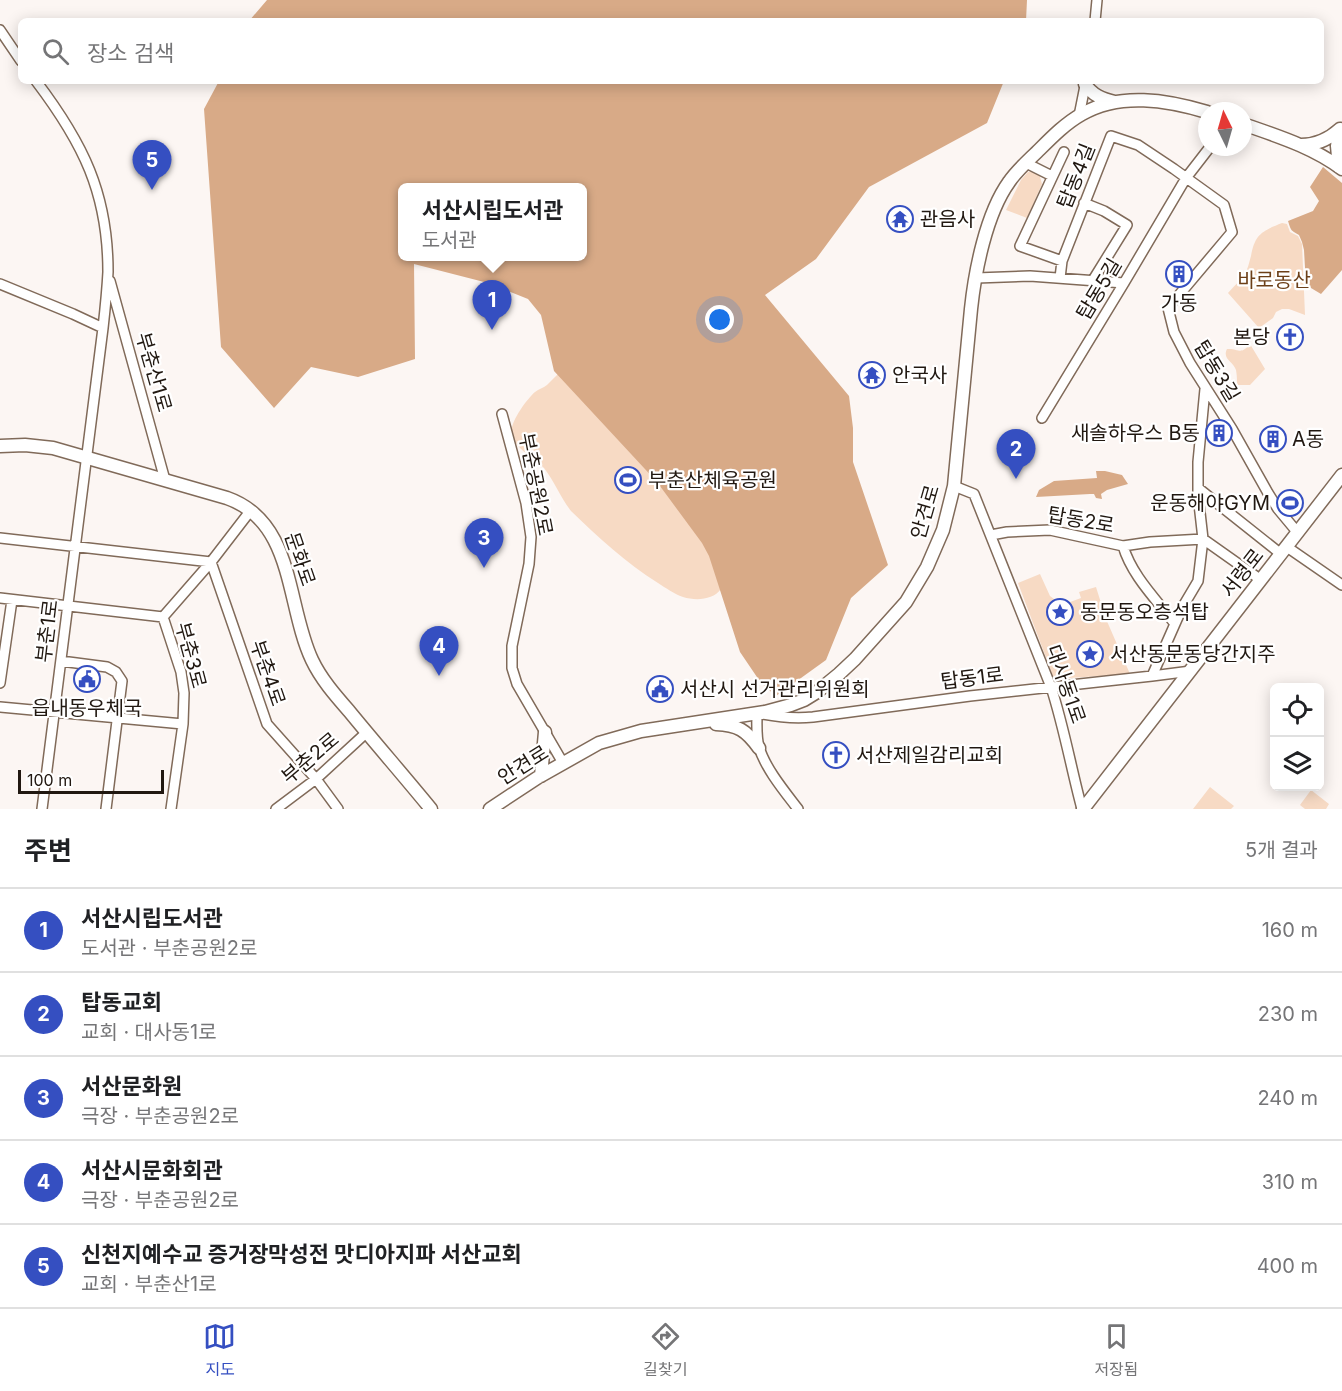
<!DOCTYPE html>
<html lang="ko">
<meta charset="utf-8">
<style>
:root{--surface:#fff;--page:#f2f2f2;--text:#202124;--muted:#757577;--line:#e0e0e0;--accent:#354fc1}
body{margin:0;font-family:Inter,"Noto Sans KR",sans-serif;background:var(--page);color:var(--text)}
.controls{position:absolute;right:18px;bottom:18px;display:grid;overflow:hidden;border-radius:9px;box-shadow:0 3px 15px #0003}
.controls button{width:54px;height:54px;display:grid;place-items:center;padding:0;border:0;border-bottom:2px solid var(--line);background:var(--surface);color:var(--text);font:30px sans-serif}
.compass{position:absolute;left:1198px;top:102px;width:54px;height:54px;border-radius:50%;background:var(--surface);box-shadow:0 3px 15px #0003;rotate:355deg}
.scale{position:absolute;left:18px;bottom:15px;width:146px;box-sizing:border-box;padding-left:6px;border:3px solid #211811;border-top:0;font-size:16px;line-height:21px;white-space:nowrap;color:#211811;-webkit-text-stroke:4px #fff;paint-order:stroke}
.you{position:absolute;left:720px;top:320px;width:21px;height:21px;margin:-15px;border:4px solid #fff;border-radius:50%;background:#1a73e8;box-shadow:0 0 0 9px #1a73e833}
.badge{display:grid;place-items:center;width:39px;height:39px;border-radius:50%;background:var(--accent);color:#fff;font-size:20px;font-weight:700}
.pin{position:absolute;translate:-50% -50px;filter:drop-shadow(0 2px 3px #0008)}
.pin::after{content:'';position:absolute;top:32px;width:21px;height:18px;background:inherit;clip-path:polygon(0 0,100% 0,50% 100%)}
.popup{position:absolute;left:398px;top:183px;width:189px;height:78px;box-sizing:border-box;display:grid;place-content:center;border-radius:9px;background:var(--surface);filter:drop-shadow(0 2px 4px #0005);font-size:20px;white-space:nowrap;color:var(--muted)}
.popup b{font-size:22px;color:var(--text)}
.popup::after{content:'';position:absolute;left:50%;top:100%;margin-left:-12px;border:12px solid transparent;border-top-color:var(--surface)}
.list{margin:0;padding:0;list-style:none}
h2{display:flex;justify-content:space-between;align-items:center;height:78px;margin:0;padding:0 24px;font-size:26px}
h2 small{font-size:20px;font-weight:400;color:var(--muted)}
.list li{display:grid;grid-template-columns:39px 1fr auto;gap:18px;align-items:center;box-sizing:border-box;height:84px;padding:0 24px;border-top:2px solid var(--line)}
.list b{display:block;font-size:22px;white-space:nowrap}
.list p{margin:0;font-size:20px;white-space:nowrap;color:var(--muted)}
.list em{font-size:20px;font-style:normal;color:var(--muted)}
.icon{flex:none;width:33px;height:33px;fill:none;stroke:currentColor;stroke-width:2;stroke-linecap:round;stroke-linejoin:round}
.map{position:relative;flex:none;width:1342px;height:809px;overflow:hidden}
.search{position:absolute;background:var(--surface);box-shadow:0 3px 15px #0003;left:18px;right:18px;top:18px;height:66px;display:flex;align-items:center;gap:15px;box-sizing:border-box;padding:0 21px;border-radius:9px;color:var(--muted);font-size:22px}
.sheet{height:498px;background:var(--surface)}
nav{display:flex;justify-content:space-around;align-items:center;box-sizing:border-box;height:84px;border-top:2px solid var(--line);background:var(--surface);font-size:16px;color:var(--muted)}
nav a{display:grid;justify-items:center;gap:3px}
nav .on{color:var(--accent)}
.map>svg:first-child{display:block}
.green{fill:#f7dac4}
.forest{fill:#d8aa87;fill-rule:evenodd}
.lines{fill:none;stroke-linecap:round;stroke-linejoin:round}
.minor-casing{stroke:#806a59;stroke-width:12}
.tertiary-casing{stroke:#806a59;stroke-width:15}
.minor{stroke:#fff;stroke-width:9}
.tertiary{stroke:#fff;stroke-width:12}
.labels{text-anchor:middle;stroke-width:4.5;stroke-linejoin:round;paint-order:stroke}
.street-label{font-size:20px;fill:#211811;stroke:#fff}
.poi-label{font-size:20px;fill:#211811;stroke:#fff;text-anchor:start}
.park-label{font-size:20px;fill:#6c3f18;stroke:#fff}
</style>
<div class="map">
<svg width="1342" height="809" viewBox="0 0 1342 809">
<rect width="100%" height="100%" fill="#fcf6f3"/>
<path class="green" d="M 1035,171 L 1039,173 L 1042,184 L 1027,218 L 1006,210 L 1021,180 L 1028,172 Z
M 1282,223 L 1287,224 L 1290,232 L 1298,236 L 1302,244 L 1305,315 L 1289,309 L 1282,309 L 1276,312 L 1273,318 L 1259,328 L 1228,293 C 1233,287 1240,281 1244,275 C 1248,269 1249,263 1251,256 C 1255,234 1262,231 1282,223 Z
M 1250,344 L 1265,369 L 1250,385 L 1237,385 C 1237,381 1237,375 1236,370 C 1233,361 1222,359 1227,349 C 1239,348 1240,356 1250,344 Z
M 580,353 L 726,509 L 721,589 C 713,600 696,601 683,597 C 674,594 666,588 658,583 C 626,563 598,537 571,511 C 560,497 555,482 544,468 C 534,457 517,451 512,435 C 508,424 527,399 535,392 C 539,389 543,388 547,385 C 558,374 569,363 580,353 Z
M 1040,574 L 1050,596 L 1062,605 L 1081,598 L 1079,592 L 1096,587 L 1106,619 L 1130,674 L 1054,679 L 1018,583 Z
M 1210,787 L 1234,806 L 1231,809 L 1193,809 Z
M 1311,790 L 1329,804 L 1326,809 L 1305,809 L 1300,805 Z"/>
<path class="forest" d="M 267,0 L 1027,0 L 1026,21 L 249,21 Z
M 219,81 L 1004,81 L 987,123 L 869,187 L 816,259 L 765,295 L 849,396 L 853,428 L 853,462 L 888,565 L 851,598 L 826,660 L 776,696 L 761,683 L 740,652 L 709,556 L 702,543 L 657,482 L 554,371 L 541,315 L 528,299 L 488,283 L 414,264 L 415,359 L 358,377 L 311,367 L 274,408 L 221,347 L 204,109 ZM 402,188 L 582,188 L 582,256 L 402,256 Z
M 1323,167 L 1342,183 L 1342,270 L 1321,294 L 1306,285 L 1304,250 L 1302,242 L 1299,235 C 1290,230 1291,230 1288,221 L 1313,211 L 1319,201 L 1310,187 Z
M 1096,471 L 1105,471 L 1122,475 L 1128,484 L 1107,490 L 1101,494 L 1102,499 L 1096,498 L 1094,494 L 1090,494 L 1036,497 L 1039,490 L 1054,481 L 1097,478 Z"/>
<g class="lines">
<defs>
<path id="minor" d="M 1095,21 L 1097,0
M 0,30 L 21,61
M 36,81 C 83,143 108,193 108,272 C 107,291 105,310 103,328 L 42,809
M 1079,116 L 1086,81
M 1026,163 L 1052,176
M 1084,203 L 1104,211 L 1127,225 L 1093,280
M 1062,261 L 1020,246 L 1064,152
M 976,278 L 1030,276 L 1124,283
M 1060,278 L 1062,261 L 1111,136 L 1138,145 L 1174,169 L 1224,205 L 1232,232 L 1168,308 L 1174,332 L 1190,363 L 1232,429 L 1268,493 L 1278,509 L 1298,533
M 110,281 L 165,480
M 0,284 L 73,314 L 103,328
M 502,414 L 526,503 L 531,537 L 529,564 L 512,646 L 512,668 L 517,684 L 563,763
M 1042,418 L 1124,283 L 1186,178 L 1210,147
M 954,486 L 974,494 L 1051,687 C 1064,727 1071,768 1082,809
M 1198,488 L 1281,554
M 991,535 L 1007,532 L 1050,530 L 1123,546 L 1150,542 L 1203,539 L 1261,580
M 0,538 L 211,562 L 267,724 L 316,779 L 338,809
M 1123,546 C 1132,576 1156,599 1175,624
M 1287,547 L 1342,585
M 0,598 L 163,617 L 181,672 L 184,693 L 183,724 L 171,809
M 163,617 L 211,562 L 251,510
M 61,661 L 107,667 L 116,672 L 122,681 L 106,809
M 1152,676 L 1182,608 L 1198,581 L 1203,539 L 1198,495 L 1198,462 L 1205,389
M 0,683 L 12,600
M 0,707 L 183,724
M 276,809 L 316,779 L 366,733
M 798,809 C 785,792 765,768 759,747 C 756,736 757,724 757,713 C 776,717 794,719 813,717 L 970,696 L 1152,676 L 1191,671"/>
<path id="tertiary" d="M 1085,84 C 1092,95 1102,99 1115,102
M 1243,124 C 1277,136 1313,147 1342,169
M 1301,145 C 1316,145 1329,139 1340,129
M 1339,167 L 1337,146 L 1340,129
M 0,446 L 25,445 L 53,448 L 227,498 C 295,522 286,605 312,660 C 321,679 335,695 349,711 C 376,744 404,776 431,809
M 716,724 C 738,725 746,730 759,748
M 541,776 L 545,732
M 490,809 L 537,778 L 599,743 L 641,731 L 765,712 L 791,705 L 804,700 L 817,692 L 839,674 L 855,659 L 906,602 L 927,567 L 943,530 L 954,486 L 971,309 C 975,271 986,214 1009,182 C 1017,170 1029,160 1040,149 C 1053,136 1066,123 1082,114 C 1120,92 1167,100 1207,112
M 1083,809 L 1342,475"/>
</defs>
<use href="#minor" class="minor-casing"/>
<use href="#tertiary" class="tertiary-casing"/>
<use href="#minor" class="minor"/>
<use href="#tertiary" class="tertiary"/>
</g>
<defs>
<symbol id="temple-ring" viewBox="-11 -11 22 22"><circle r="9.5" fill="#fff" stroke="#354fc1" stroke-width="1.5"/><path d="M0-6L5-2H3V0L6.5 2.5H4V6H1.5V3h-3V6H-4V2.5H-6.5L-3 0V-2H-5Z" fill="#354fc1"/></symbol>
<symbol id="building-ring" viewBox="-11 -11 22 22"><circle r="9.5" fill="#fff" stroke="#354fc1" stroke-width="1.5"/><path d="M-4-6H4V6H1V3H-1V6H-4ZM-2.5-4.3h1.7v1.8h-1.7ZM.8-4.3h1.7v1.8H.8ZM-2.5-1h1.7V.8h-1.7ZM.8-1h1.7V.8H.8Z" fill="#354fc1"/></symbol>
<symbol id="church-ring" viewBox="-11 -11 22 22"><circle r="9.5" fill="#fff" stroke="#354fc1" stroke-width="1.5"/><path d="M-1.2-6h2.4v3.5h3.3v2.4h-3.3V6h-2.4V-.1h-3.3v-2.4h3.3Z" fill="#354fc1"/></symbol>
<symbol id="stadium-ring" viewBox="-11 -11 22 22"><circle r="9.5" fill="#fff" stroke="#354fc1" stroke-width="1.5"/><path d="M0-5a6.5 5 0 1 0 0 10a6.5 5 0 1 0 0-10ZM-3.5-1.8h7v3.6h-7Z" fill="#354fc1"/></symbol>
<symbol id="sight-ring" viewBox="-11 -11 22 22"><circle r="9.5" fill="#fff" stroke="#354fc1" stroke-width="1.5"/><path d="M0-6L1.8-2.2L6-1.7L2.9 1.2L3.7 5.4L0 3.3L-3.7 5.4L-2.9 1.2L-6-1.7L-1.8-2.2Z" fill="#354fc1"/></symbol>
<symbol id="civic-ring" viewBox="-11 -11 22 22"><circle r="9.5" fill="#fff" stroke="#354fc1" stroke-width="1.5"/><path d="M-.6-6.5H3V-4.5H.6V-3L4-1V1h2V6H-6V1h2V-1L-.6-3ZM-1.2 2.5V6h2.4V2.5Z" fill="#354fc1"/></symbol>
</defs>
<g fill-rule="evenodd">
<use href="#temple-ring" x="885" y="204" width="30" height="30"/>
<use href="#building-ring" x="1164" y="259" width="30" height="30"/>
<use href="#church-ring" x="1275" y="322" width="30" height="30"/>
<use href="#temple-ring" x="857" y="360" width="30" height="30"/>
<use href="#building-ring" x="1204" y="418" width="30" height="30"/>
<use href="#building-ring" x="1258" y="424" width="30" height="30"/>
<use href="#stadium-ring" x="613" y="465" width="30" height="30"/>
<use href="#stadium-ring" x="1275" y="488" width="30" height="30"/>
<use href="#sight-ring" x="1045" y="597" width="30" height="30"/>
<use href="#sight-ring" x="1075" y="639" width="30" height="30"/>
<use href="#civic-ring" x="72" y="664" width="30" height="30"/>
<use href="#civic-ring" x="645" y="674" width="30" height="30"/>
<use href="#church-ring" x="821" y="740" width="30" height="30"/>
</g>
<g class="labels">
<g class="street-label">
<text transform="translate(1076 176) rotate(-68)" y="7">탑동4길</text>
<text transform="translate(1099 289) rotate(-59)" y="7">탑동5길</text>
<text transform="translate(1217 371) rotate(59)" y="7">탑동3길</text>
<text transform="translate(154 372) rotate(74)" y="7">부춘산1로</text>
<text transform="translate(536 484) rotate(79)" y="7">부춘공원2로</text>
<text transform="translate(925 512) rotate(-74)" y="7">안견로</text>
<text transform="translate(1081 520) rotate(10)" y="7">탑동2로</text>
<text transform="translate(300 559) rotate(71)" y="7">문화로</text>
<text transform="translate(1242 573) rotate(-52)" y="7">서령로</text>
<text transform="translate(47 631) rotate(-83)" y="7">부춘1로</text>
<text transform="translate(191 655) rotate(75)" y="7">부춘3로</text>
<text transform="translate(268 673) rotate(71)" y="7">부춘4로</text>
<text transform="translate(972 678) rotate(-7)" y="7">탑동1로</text>
<text transform="translate(1066 684) rotate(71)" y="7">대사동1로</text>
<text transform="translate(310 758) rotate(-40)" y="7">부춘2로</text>
<text transform="translate(523 765) rotate(-32)" y="7">안견로</text>
</g>
<g class="poi-label">
<text x="920" y="226">관음사</text>
<text x="1179" y="310" text-anchor="middle">가동</text>
<text x="1270" y="344" text-anchor="end">본당</text>
<text x="892" y="382">안국사</text>
<text x="1200" y="440" text-anchor="end">새솔하우스 B동</text>
<text x="1292" y="446">A동</text>
<text x="648" y="487">부춘산체육공원</text>
<text x="1270" y="510" text-anchor="end">운동해야GYM</text>
<text x="1080" y="619">동문동오층석탑</text>
<text x="1110" y="661">서산동문동당간지주</text>
<text x="680" y="696">서산시 선거관리위원회</text>
<text x="87" y="715" text-anchor="middle">읍내동우체국</text>
<text x="856" y="762">서산제일감리교회</text>
</g>
<g class="park-label">
<text x="1274" y="287">바로동산</text>
</g>
</g>
</svg>
<div class="controls">
<button><svg class="icon" aria-label="locate" viewBox="0 0 24 24"><circle cx="12" cy="12" r="6"/><path d="M12 2v4M12 18v4M2 12h4M18 12h4"/></svg></button>
<button><svg class="icon" aria-label="layers" viewBox="0 0 24 24"><path d="M12 4l9 5-9 5-9-5zM3 14l9 5 9-5"/></svg></button>
</div>
<svg class="compass" viewBox="-18 -18 36 36"><path d="M0-13l5 13h-10z" fill="#e53935"/><path d="M0 13l5-13h-10z" fill="#757577"/></svg>
<div class="scale">100 m</div>
<div class="you"></div>
<div class="pin badge" style="left:492px;top:330px">1</div>
<div class="popup"><b>서산시립도서관</b>도서관</div>
<div class="pin badge" style="left:1016px;top:479px">2</div>
<div class="pin badge" style="left:484px;top:568px">3</div>
<div class="pin badge" style="left:439px;top:676px">4</div>
<div class="pin badge" style="left:152px;top:190px">5</div>
<div class="search"><svg class="icon" aria-label="search" viewBox="0 0 24 24"><circle cx="10" cy="10" r="6"/><path d="M15 15l6 6"/></svg>장소 검색</div>
</div>
<section class="sheet">
<h2>주변<small>5개 결과</small></h2>
<ul class="list">
<li><span class="badge">1</span><div><b>서산시립도서관</b><p>도서관 · 부춘공원2로</p></div><em>160 m</em></li>
<li><span class="badge">2</span><div><b>탑동교회</b><p>교회 · 대사동1로</p></div><em>230 m</em></li>
<li><span class="badge">3</span><div><b>서산문화원</b><p>극장 · 부춘공원2로</p></div><em>240 m</em></li>
<li><span class="badge">4</span><div><b>서산시문화회관</b><p>극장 · 부춘공원2로</p></div><em>310 m</em></li>
<li><span class="badge">5</span><div><b>신천지예수교 증거장막성전 맛디아지파 서산교회</b><p>교회 · 부춘산1로</p></div><em>400 m</em></li>
</ul>
</section>
<nav>
<a class="on"><svg class="icon" aria-label="map" viewBox="0 0 24 24"><path d="M3 6l6-2 6 2 6-2v14l-6 2-6-2-6 2zM9 4v14M15 6v14"/></svg>지도</a>
<a><svg class="icon" aria-label="directions" viewBox="0 0 24 24"><path d="M12 3l9 9-9 9-9-9zM9 14v-3h6M13 9l2 2-2 2"/></svg>길찾기</a>
<a><svg class="icon" aria-label="saved" viewBox="0 0 24 24"><path d="M7 4h10v16l-5-4-5 4z"/></svg>저장됨</a>
</nav>
